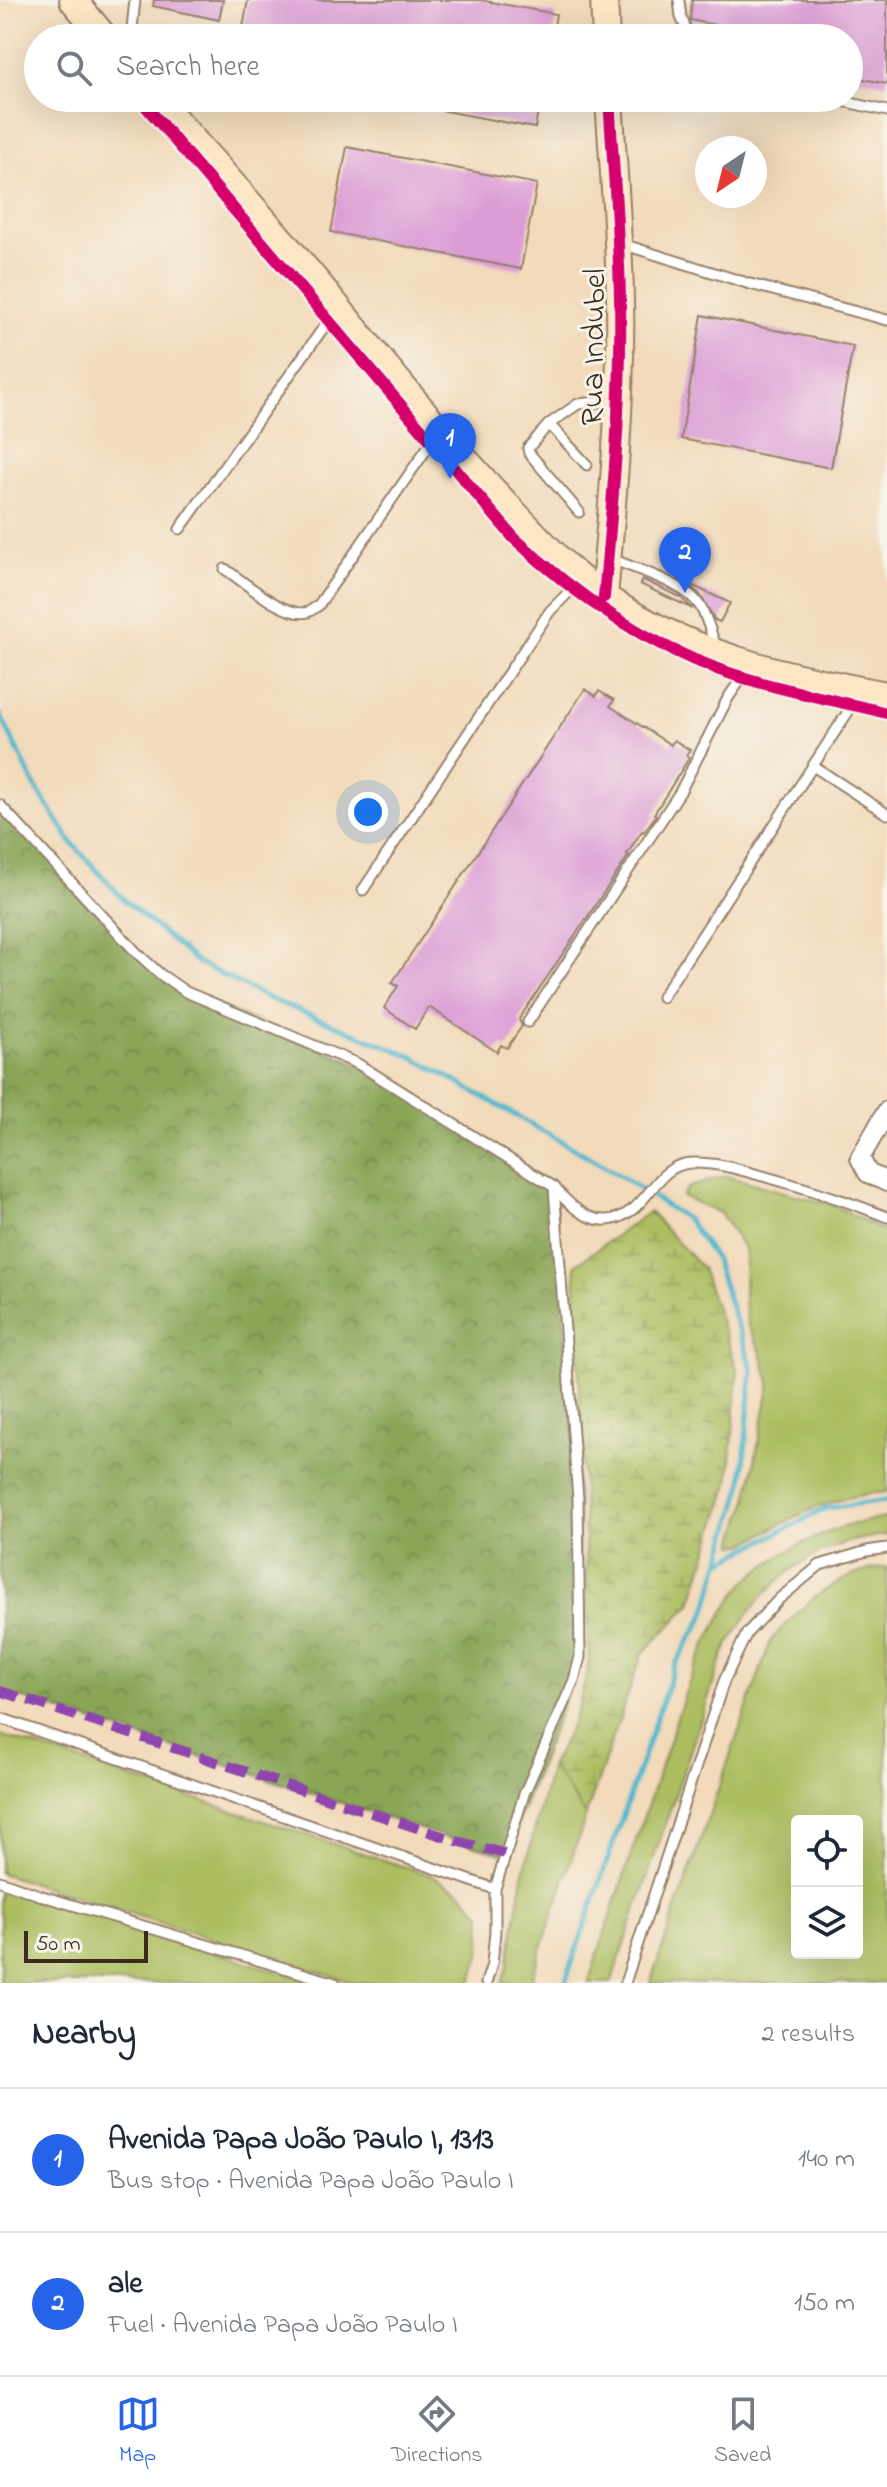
<!DOCTYPE html>
<meta charset="utf-8">
<style>
:root{--surface:#fff;--page:#f2f2f3;--text:#1f2937;--muted:#747a83;--line:#e0e1e3;--accent:#2563eb}
body{margin:0;font-family:"Indie Flower",sans-serif;background:var(--page);color:var(--text)}
.controls{position:absolute;right:24px;bottom:24px;display:grid;overflow:hidden;border-radius:8px;box-shadow:0 8px 32px #0002}
.controls button{width:72px;height:72px;display:grid;place-items:center;padding:0;border:0;border-bottom:2px solid var(--line);background:var(--surface);color:var(--text);font:40px sans-serif}
.compass{position:absolute;left:695px;top:136px;width:72px;height:72px;border-radius:50%;background:var(--surface);box-shadow:0 8px 32px #0002;rotate:215deg}
.scale{position:absolute;left:24px;bottom:20px;width:124px;box-sizing:border-box;padding-left:8px;border:4px solid #3b2a1e;border-top:0;font-size:22px;line-height:28px;white-space:nowrap;color:#3b2a1e;-webkit-text-stroke:6px #f7f3e8;paint-order:stroke}
.you{position:absolute;left:368px;top:812px;width:28px;height:28px;margin:-20px;border:6px solid #fff;border-radius:50%;background:#1a73e8;box-shadow:0 0 0 12px #1a73e833}
.badge{display:grid;place-items:center;width:52px;height:52px;border-radius:50%;background:var(--accent);color:#fff;font-size:26px;font-weight:700}
.pin{position:absolute;translate:-50% -66px;filter:drop-shadow(0 2px 4px #0008)}
.pin::after{content:'';position:absolute;top:42px;width:28px;height:24px;background:inherit;clip-path:polygon(0 0,100% 0,50% 100%)}
.list{margin:0;padding:0;list-style:none}
h2{display:flex;justify-content:space-between;align-items:center;height:104px;margin:0;padding:0 32px;font-size:34px}
h2 small{font-size:26px;font-weight:400;color:var(--muted)}
.list li{display:grid;grid-template-columns:52px 1fr auto;gap:24px;align-items:center;box-sizing:border-box;height:144px;padding:0 32px;border-top:2px solid var(--line)}
.list b{display:block;font-size:30px;white-space:nowrap}
.list p{margin:0;font-size:26px;white-space:nowrap;color:var(--muted)}
.list em{font-size:26px;font-style:normal;color:var(--muted)}
.icon{flex:none;width:44px;height:44px;fill:none;stroke:currentColor;stroke-width:2;stroke-linecap:round;stroke-linejoin:round}
.map{position:relative;flex:none;width:887px;height:1983px;overflow:hidden}
.search{position:absolute;background:var(--surface);box-shadow:0 8px 32px #0002;left:24px;right:24px;top:24px;height:88px;display:flex;align-items:center;gap:20px;box-sizing:border-box;padding:0 28px;border-radius:44px;color:var(--muted);font-size:30px}
.sheet{height:392px;background:var(--surface)}
nav{display:flex;justify-content:space-around;align-items:center;box-sizing:border-box;height:112px;border-top:2px solid var(--line);background:var(--surface);font-size:22px;color:var(--muted)}
nav a{display:grid;justify-items:center;gap:4px}
nav .on{color:var(--accent)}
.map>svg:first-child{display:block}
.green{fill:#acbe61;stroke:#747440;stroke-width:2;fill-rule:evenodd}
.forest{fill:url(#forest-crowns);stroke:#62683a;stroke-width:2}
.wetland{fill:url(#wetland-marsh);stroke:#747440;stroke-width:2}
.lines{fill:none;stroke-linecap:round;stroke-linejoin:round}
.stream{stroke:#4fb7cd;stroke-width:5}
.building{fill:#dc9cd6}
.lane-casing{stroke:#96826c;stroke-width:13}
.street-casing{stroke:#96826c;stroke-width:22}
.secondary-casing{stroke:#96826c;stroke-width:30}
.lane{stroke:#fff;stroke-width:9}
.street{stroke:#fff;stroke-width:18}
.secondary{stroke:#fce6c4;stroke-width:26}
.quiet{stroke:#8e44ad;stroke-width:10;stroke-dasharray:20 10;stroke-linecap:butt}
.cycleway-casing{stroke:#f7f3e8;stroke-width:17}
.cycleway{stroke:#d6006c;stroke-width:12}
.labels{text-anchor:middle;stroke-width:6;stroke-linejoin:round;paint-order:stroke}
.street-label{font-size:32px;fill:#3b2a1e;stroke:#f7f3e8}
</style>
<div class="map">
<svg width="887" height="1983" viewBox="0 0 887 1983">
<defs>
<pattern id="forest-crowns" width="20" height="18" patternUnits="userSpaceOnUse" patternTransform="scale(2)"><rect width="20" height="18" fill="#89a557"/><path d="M2 6a3 3 0 1 1 6 0M12 15a3 3 0 1 1 6 0" fill="none" stroke="#718747"/></pattern>
<pattern id="wetland-marsh" width="20" height="14" patternUnits="userSpaceOnUse" patternTransform="scale(2)"><rect width="20" height="14" fill="#acbe61"/><path d="M1 5h8M5 5V1M11 12h8M15 12V8" fill="none" stroke="#8d9b4f"/></pattern>
</defs>
<rect width="100%" height="100%" fill="#f7f3e8"/>
<filter id="ink" filterUnits="userSpaceOnUse"><feTurbulence type="fractalNoise" baseFrequency=".0125" numOctaves="2"/><feDisplacementMap in="SourceGraphic" scale="16" xChannelSelector="R" yChannelSelector="G"/><feConvolveMatrix kernelMatrix="1 2 1 2 8 2 1 2 1" color-interpolation-filters="sRGB"/></filter>
<filter id="wash" filterUnits="userSpaceOnUse"><feTurbulence type="fractalNoise" baseFrequency=".006" numOctaves="4" result="noise"/><feDisplacementMap in="SourceGraphic" scale="32" xChannelSelector="R" yChannelSelector="G"/><feGaussianBlur stdDeviation="1.8" result="paint"/><feColorMatrix in="noise" values="0 0 0 0 0 0 0 0 0 0 0 0 0 0 0 0 0 1.4 0 .05"/><feComposite in="paint" operator="in"/></filter>
<g filter="url(#wash)">
<rect width="100%" height="100%" fill="#f2daba"/>
<path class="green" d="M 726,1176 L 836,1206 L 887,1233 L 887,1492 C 833,1495 789,1518 744,1545 L 735,1545 L 735,1539 L 747,1503 L 770,1382 L 760,1350 L 748,1326 L 744,1303 L 745,1250 L 720,1213 L 682,1196 L 689,1187 Z
M 887,1518 L 887,1535 C 808,1542 758,1587 723,1655 L 611,1983 L 588,1983 L 688,1685 C 700,1654 727,1597 753,1575 C 790,1545 840,1523 887,1518 Z
M 887,1567 L 887,1983 L 650,1983 L 771,1640 C 803,1605 837,1572 887,1567 ZM 797,1821 L 857,1821 L 857,1953 L 797,1953 Z
M 0,1735 L 430,1875 L 461,1892 L 482,1915 L 481,1951 L 471,1983 L 354,1983 L 0,1873 Z
M 551,1765 L 586,1815 L 530,1983 L 502,1983 L 508,1966 L 523,1876 Z
M 0,1887 L 316,1983 L 0,1983 Z"/>
<path class="forest" d="M 0,805 L 136,952 L 186,992 L 358,1064 L 554,1187 L 578,1499 L 580,1657 L 506,1854 L 457,1841 L 0,1691 Z"/>
<path class="wetland" d="M 649,1212 L 702,1268 L 738,1372 L 729,1483 L 691,1604 L 642,1654 L 586,1815 L 551,1765 C 572,1727 582,1704 589,1661 L 575,1265 Z"/>
<g class="lines">
<path class="stream" d="M 0,714 L 35,786 L 72,843 L 124,900 L 198,963 L 270,999 L 411,1056 L 603,1165 L 687,1219 L 714,1257 L 752,1368 L 742,1487 L 705,1614 L 674,1667 L 565,1983
M 721,1562 L 827,1508 L 887,1500"/>
</g>
<g id="blocks">
<path class="building" d="M 154,0 L 223,0 L 219,20 L 153,6 Z
M 248,0 L 480,0 L 556,14 L 552,38 L 241,38 Z
M 692,0 L 887,0 L 887,84 L 849,76 L 849,38 L 723,38 L 725,27 L 690,20 Z
M 415,98 L 540,98 L 535,128 L 414,105 Z
M 347,147 L 537,184 L 521,269 L 331,232 Z
M 702,315 L 853,346 L 831,468 L 681,439 Z
M 642,579 L 680,597 L 693,609 L 640,584 Z
M 678,579 L 730,603 L 720,622 L 715,620 L 699,593 Z
M 585,689 L 596,696 L 599,691 L 614,700 L 610,706 L 671,745 L 674,740 L 690,750 L 686,755 L 689,758 L 654,814 L 656,815 L 644,832 L 642,831 L 627,854 L 629,855 L 519,1019 L 522,1026 L 507,1048 L 501,1045 L 497,1052 L 429,1007 L 415,1029 L 384,1008 L 398,986 L 392,983 Z"/>
</g>
</g>
<g filter="url(#ink)">
<use href="#blocks" fill-opacity="0" stroke="#96826c" stroke-width="2"/>
<g class="lines">
<defs>
<path id="lane" d="M 679,0 L 681,17 L 690,38
M 131,38 L 135,0
M 828,98 L 887,111
M 622,244 L 750,284 L 887,320
M 549,424 L 587,465
M 579,512 L 529,453 L 528,448 L 549,424 L 578,404 L 617,400
M 180,529 L 336,310
M 612,559 C 637,570 686,583 700,606 C 708,619 711,634 716,647
M 225,569 C 243,581 286,619 308,612 C 309,612 317,606 318,606 L 437,434
M 813,766 L 887,814
M 0,805 L 136,952 L 160,974 L 186,992 L 358,1064 L 554,1187 C 574,1211 600,1234 632,1210 C 653,1194 661,1164 692,1163 C 715,1162 737,1169 759,1175 C 803,1187 845,1200 887,1217
M 363,890 L 550,611 L 579,582
M 662,997 L 861,692
M 528,1022 L 680,792 L 728,698 L 750,666
M 0,1718 L 495,1889
M 0,1881 L 39,1895 L 335,1983
M 486,1983 L 492,1964 L 495,1931 L 495,1889 L 524,1794 L 574,1680 L 580,1657 L 578,1499 L 554,1188
M 625,1983 L 724,1681 L 747,1633 L 779,1599 L 820,1565 L 867,1551 L 887,1548"/>
<path id="street" d="M 887,1111 L 860,1158 L 868,1173 L 887,1182"/>
<path id="secondary" d="M 73,0 L 105,38
M 604,0 L 606,38
M 156,98 C 218,169 283,239 342,313 C 398,382 454,450 515,514 C 543,543 570,574 604,597 C 691,655 786,677 887,695
M 604,597 C 613,498 622,399 620,299 C 619,232 613,165 609,98"/>
</defs>
<use href="#lane" class="lane-casing"/>
<use href="#street" class="street-casing"/>
<use href="#secondary" class="secondary-casing"/>
<use href="#lane" class="lane"/>
<use href="#street" class="street"/>
<use href="#secondary" class="secondary"/>
<path class="quiet" d="M 0,1691 L 457,1841 L 506,1854"/>
<defs>
<path id="cycleway" d="M 139,98 L 514,538 C 574,594 642,642 720,670 C 774,689 831,699 887,713
M 604,597 C 613,498 622,399 620,299 C 619,232 613,165 609,98"/>
</defs>
<use href="#cycleway" class="cycleway-casing"/>
<use href="#cycleway" class="cycleway"/>
</g>
</g>
<g class="labels">
<g class="street-label">
<text transform="translate(592 347) rotate(-89)" y="11">Rua Indubel</text>
</g>
</g>
</svg>
<div class="controls">
<button><svg class="icon" aria-label="locate" viewBox="0 0 24 24"><circle cx="12" cy="12" r="6"/><path d="M12 2v4M12 18v4M2 12h4M18 12h4"/></svg></button>
<button><svg class="icon" aria-label="layers" viewBox="0 0 24 24"><path d="M12 4l9 5-9 5-9-5zM3 14l9 5 9-5"/></svg></button>
</div>
<svg class="compass" viewBox="-18 -18 36 36"><path d="M0-13l5 13h-10z" fill="#e53935"/><path d="M0 13l5-13h-10z" fill="#747a83"/></svg>
<div class="scale">50 m</div>
<div class="you"></div>
<div class="pin badge" style="left:450px;top:479px">1</div>
<div class="pin badge" style="left:685px;top:593px">2</div>
<div class="search"><svg class="icon" aria-label="search" viewBox="0 0 24 24"><circle cx="10" cy="10" r="6"/><path d="M15 15l6 6"/></svg>Search here</div>
</div>
<section class="sheet">
<h2>Nearby<small>2 results</small></h2>
<ul class="list">
<li><span class="badge">1</span><div><b>Avenida Papa João Paulo I, 1313</b><p>Bus stop · Avenida Papa João Paulo I</p></div><em>140 m</em></li>
<li><span class="badge">2</span><div><b>ale</b><p>Fuel · Avenida Papa João Paulo I</p></div><em>150 m</em></li>
</ul>
</section>
<nav>
<a class="on"><svg class="icon" aria-label="map" viewBox="0 0 24 24"><path d="M3 6l6-2 6 2 6-2v14l-6 2-6-2-6 2zM9 4v14M15 6v14"/></svg>Map</a>
<a><svg class="icon" aria-label="directions" viewBox="0 0 24 24"><path d="M12 3l9 9-9 9-9-9zM9 14v-3h6M13 9l2 2-2 2"/></svg>Directions</a>
<a><svg class="icon" aria-label="saved" viewBox="0 0 24 24"><path d="M7 4h10v16l-5-4-5 4z"/></svg>Saved</a>
</nav>
